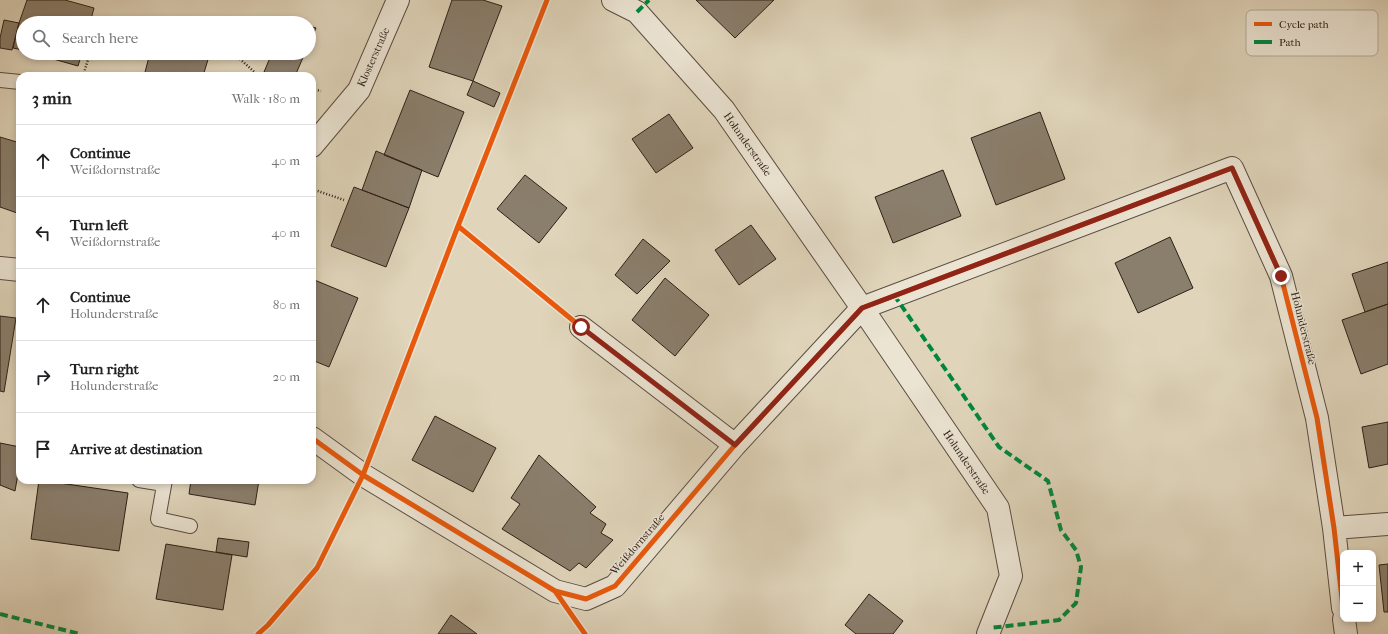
<!DOCTYPE html>
<meta charset="utf-8">
<style>
:root{--surface:#fff;--page:#f2f2f2;--text:#202124;--muted:#757577;--line:#e0e0e0}
body{margin:0;font-family:"IM FELL French Canon",serif;background:var(--page);color:var(--text)}
.controls{position:absolute;right:12px;bottom:12px;display:grid;overflow:hidden;border-radius:8px;box-shadow:0 2px 6px #0003}
.controls button{width:36px;height:36px;display:grid;place-items:center;padding:0;border:0;border-bottom:1px solid var(--line);background:var(--surface);color:var(--text);font:20px sans-serif}
.stop{position:absolute;width:12px;height:12px;margin:-9px;border:3px solid #8f2418;border-radius:50%;background:#fff}
.stop.end{background:#8f2418;border-color:#fff;box-shadow:0 1px 4px #0008}
.list{margin:0;padding:0;list-style:none}
h2{display:flex;justify-content:space-between;align-items:center;height:52px;margin:0;padding:0 16px;font-size:17px}
h2 small{font-size:13px;font-weight:400;color:var(--muted)}
.list li{display:grid;grid-template-columns:26px 1fr auto;gap:12px;align-items:center;box-sizing:border-box;height:72px;padding:0 16px;border-top:1px solid var(--line)}
.list b{display:block;font-size:15px;white-space:nowrap}
.list p{margin:0;font-size:13px;white-space:nowrap;color:var(--muted)}
.list em{font-size:13px;font-style:normal;color:var(--muted)}
.icon{flex:none;width:22px;height:22px;fill:none;stroke:currentColor;stroke-width:2;stroke-linecap:round;stroke-linejoin:round}
.map{position:relative;flex:none;width:1388px;height:634px;overflow:hidden}
.search{position:absolute;background:var(--surface);box-shadow:0 2px 6px #0003;left:16px;top:16px;width:300px;height:44px;display:flex;align-items:center;gap:10px;box-sizing:border-box;padding:0 14px;border-radius:22px;color:var(--muted);font-size:15px}
.panel{position:absolute;background:var(--surface);box-shadow:0 2px 6px #0003;left:16px;top:72px;width:300px;height:412px;border-radius:12px}
.map>svg:first-child{display:block}
.building{fill:#8a7e6c;stroke:#2d2017}
.lines{fill:none;stroke-linecap:round;stroke-linejoin:round}
.service-casing{stroke:#5a4d40;stroke-width:16}
.minor-casing{stroke:#5a4d40;stroke-width:24}
.path{stroke:#2d2017;stroke-width:2.5;stroke-dasharray:1 2;stroke-linecap:butt}
.service{stroke:#ebe4d3;stroke-width:14}
.minor{stroke:#ebe4d3;stroke-width:22}
.quiet{stroke:#00873e;stroke-width:4;stroke-dasharray:8 4;stroke-linecap:butt}
.cycleway-casing{stroke:#ebe4d3;stroke-width:8}
.cycleway{stroke:#e8590c;stroke-width:5}
.route{stroke:#8f2418;stroke-width:5}
.labels{text-anchor:middle;stroke-width:3;stroke-linejoin:round;paint-order:stroke}
.street-label{font-size:11px;fill:#2d2017;stroke:#ebe4d3}
.key{fill:#ebe4d3;stroke:#b2a99b;stroke-width:1}
.key-label{font-size:11px;fill:#2d2017}
</style>
<div class="map">
<svg width="1388" height="634" viewBox="0 0 1388 634">
<rect width="100%" height="100%" fill="#e0d5bb"/>
<filter id="stains"><feTurbulence type="fractalNoise" baseFrequency=".005" numOctaves="4"/><feColorMatrix values="0 0 0 0 .2 0 0 0 0 .09 0 0 0 0 .02 0 0 0 .5 -.17"/></filter>
<radialGradient id="worn" r=".72"><stop offset=".6" stop-color="#630" stop-opacity="0"/><stop offset="1" stop-color="#630" stop-opacity=".3"/></radialGradient>
<path class="building" d="M 27,0 L 65,0 L 94,8 L 90,23 L 23,23 L 23,50 L 13,48 L 19,23 Z
M 452,0 L 483,0 L 502,6 L 473,81 L 429,67 Z
M 696,0 L 774,0 L 735,38 Z
M 4,20 L 19,23 L 12,50 L 0,48 L 0,38 Z
M 309,26 L 316,28 L 309,44 Z
M 32,53 L 82,53 L 78,66 Z
M 150,53 L 210,53 L 203,76 L 144,76 Z
M 272,53 L 305,53 L 295,76 L 278,76 L 264,72 Z
M 473,81 L 500,93 L 494,107 L 467,95 Z
M 410,90 L 464,112 L 438,177 L 384,155 Z
M 1040,112 L 1065,179 L 996,205 L 971,138 Z
M 669,114 L 693,148 L 656,173 L 632,139 Z
M 0,137 L 20,143 L 20,214 L 0,207 Z
M 376,151 L 422,170 L 409,208 L 362,190 Z
M 943,170 L 961,216 L 893,243 L 875,197 Z
M 525,175 L 567,208 L 539,243 L 497,209 Z
M 354,187 L 409,208 L 386,267 L 331,246 Z
M 751,225 L 776,259 L 739,285 L 715,250 Z
M 1170,237 L 1193,288 L 1138,313 L 1115,263 Z
M 643,239 L 670,261 L 637,294 L 615,275 Z
M 1388,262 L 1388,304 L 1365,312 L 1352,274 Z
M 665,278 L 709,315 L 675,356 L 632,320 Z
M 312,279 L 358,298 L 329,367 L 312,360 Z
M 1388,304 L 1388,364 L 1361,374 L 1342,320 Z
M 0,316 L 16,318 L 4,392 L 0,391 Z
M 435,416 L 496,448 L 473,492 L 412,460 Z
M 1388,422 L 1388,464 L 1369,468 L 1362,427 Z
M 0,443 L 20,447 L 20,462 L 15,491 L 0,485 Z
M 539,455 L 596,507 L 590,513 L 606,524 L 601,533 L 613,540 L 586,568 L 579,563 L 570,571 L 502,529 L 520,504 L 511,498 Z
M 39,480 L 128,493 L 119,551 L 31,539 Z
M 191,480 L 259,480 L 255,505 L 189,494 Z
M 218,538 L 249,542 L 247,557 L 216,552 Z
M 166,544 L 232,555 L 223,610 L 156,599 Z
M 1388,564 L 1388,612 L 1384,612 L 1379,565 Z
M 869,594 L 903,621 L 893,634 L 856,634 L 845,625 Z
M 451,615 L 477,634 L 438,634 Z"/>
<g class="lines">
<defs>
<path id="service" d="M 0,80 L 20,82
M 139,480 L 164,484
M 165,480 L 158,519 L 190,526"/>
<path id="minor" d="M 613,0 L 637,12 L 724,110 L 862,308 L 998,508 L 1011,576 L 988,634
M 312,146 L 359,90 L 398,0
M 0,268 L 20,270
M 581,327 L 735,445
M 312,438 L 363,475 L 555,591 L 586,599 L 615,586 L 735,445 L 862,308 L 1232,168 L 1281,276 L 1317,418 L 1334,528 L 1343,608
M 1334,528 L 1388,524
M 1344,619 L 1346,634"/>
</defs>
<use href="#service" class="service-casing"/>
<use href="#minor" class="minor-casing"/>
<path class="path" d="M 233,53 L 259,76
M 83,76 L 90,53
M 312,89 L 321,91
M 312,189 L 344,200"/>
<use href="#service" class="service"/>
<use href="#minor" class="minor"/>
<path class="quiet" d="M 637,12 L 649,0
M 894,295 L 999,447 L 1048,481 L 1061,530 L 1076,550 L 1081,567 L 1076,603 L 1059,620 L 990,628
M 0,614 L 80,634"/>
<defs>
<path id="cycleway" d="M 458,226 L 581,327
M 312,438 L 363,475 L 555,591 L 586,599 L 615,586 L 735,445 L 862,308 L 1232,168 L 1281,276 L 1317,418 L 1334,528 L 1343,608
M 555,591 L 585,634
M 258,634 L 268,625 L 317,568 L 363,475 L 458,226 L 547,0"/>
</defs>
<use href="#cycleway" class="cycleway-casing"/>
<use href="#cycleway" class="cycleway"/>
</g>
<g class="lines">
<path class="route" d="M 581,327 L 735,445 L 862,308 L 1232,168 L 1281,276"/>
</g>
<g class="labels">
<g class="street-label">
<text transform="translate(373 57) rotate(-66)" y="4">Klosterstraße</text>
<text transform="translate(748 144) rotate(55)" y="4">Holunderstraße</text>
<text transform="translate(1304 328) rotate(76)" y="4">Holunderstraße</text>
<text transform="translate(967 462) rotate(56)" y="4">Holunderstraße</text>
<text transform="translate(637 544) rotate(-49)" y="4">Weißdornstraße</text>
</g>
</g>
<rect x="1246" y="10" width="132" height="46" rx="6" class="key"/>
<rect x="1254" y="22" width="18" height="4" fill="#e8590c"/>
<rect x="1254" y="40" width="18" height="4" fill="#00873e"/>
<g class="key-label">
<text x="1279" y="28">Cycle path</text>
<text x="1279" y="46">Path</text>
</g>
<rect width="100%" height="100%" filter="url(#stains)"/>
<rect width="100%" height="100%" fill="url(#worn)"/>
</svg>
<div class="controls">
<button>+</button>
<button>−</button>
</div>
<div class="stop" style="left:581px;top:327px"></div>
<div class="stop end" style="left:1281px;top:276px"></div>
<div class="search"><svg class="icon" aria-label="search" viewBox="0 0 24 24"><circle cx="10" cy="10" r="6"/><path d="M15 15l6 6"/></svg>Search here</div>
<section class="panel">
<h2>3 min<small>Walk · 180 m</small></h2>
<ul class="list">
<li><svg class="icon" aria-label="ahead" viewBox="0 0 24 24"><path d="M12 20V5M6 11l6-6 6 6"/></svg><div><b>Continue</b><p>Weißdornstraße</p></div><em>40 m</em></li>
<li><svg class="icon" aria-label="left" viewBox="0 0 24 24"><path d="M17 20v-9H6M10 6l-5 5 5 5"/></svg><div><b>Turn left</b><p>Weißdornstraße</p></div><em>40 m</em></li>
<li><svg class="icon" aria-label="ahead" viewBox="0 0 24 24"><path d="M12 20V5M6 11l6-6 6 6"/></svg><div><b>Continue</b><p>Holunderstraße</p></div><em>80 m</em></li>
<li><svg class="icon" aria-label="right" viewBox="0 0 24 24"><path d="M7 20v-9h11M14 6l5 5-5 5"/></svg><div><b>Turn right</b><p>Holunderstraße</p></div><em>20 m</em></li>
<li><svg class="icon" aria-label="arrive" viewBox="0 0 24 24"><path d="M6 21V4h12l-3 4 3 4H6"/></svg><div><b>Arrive at destination</b></div></li>
</ul>
</section>
</div>
